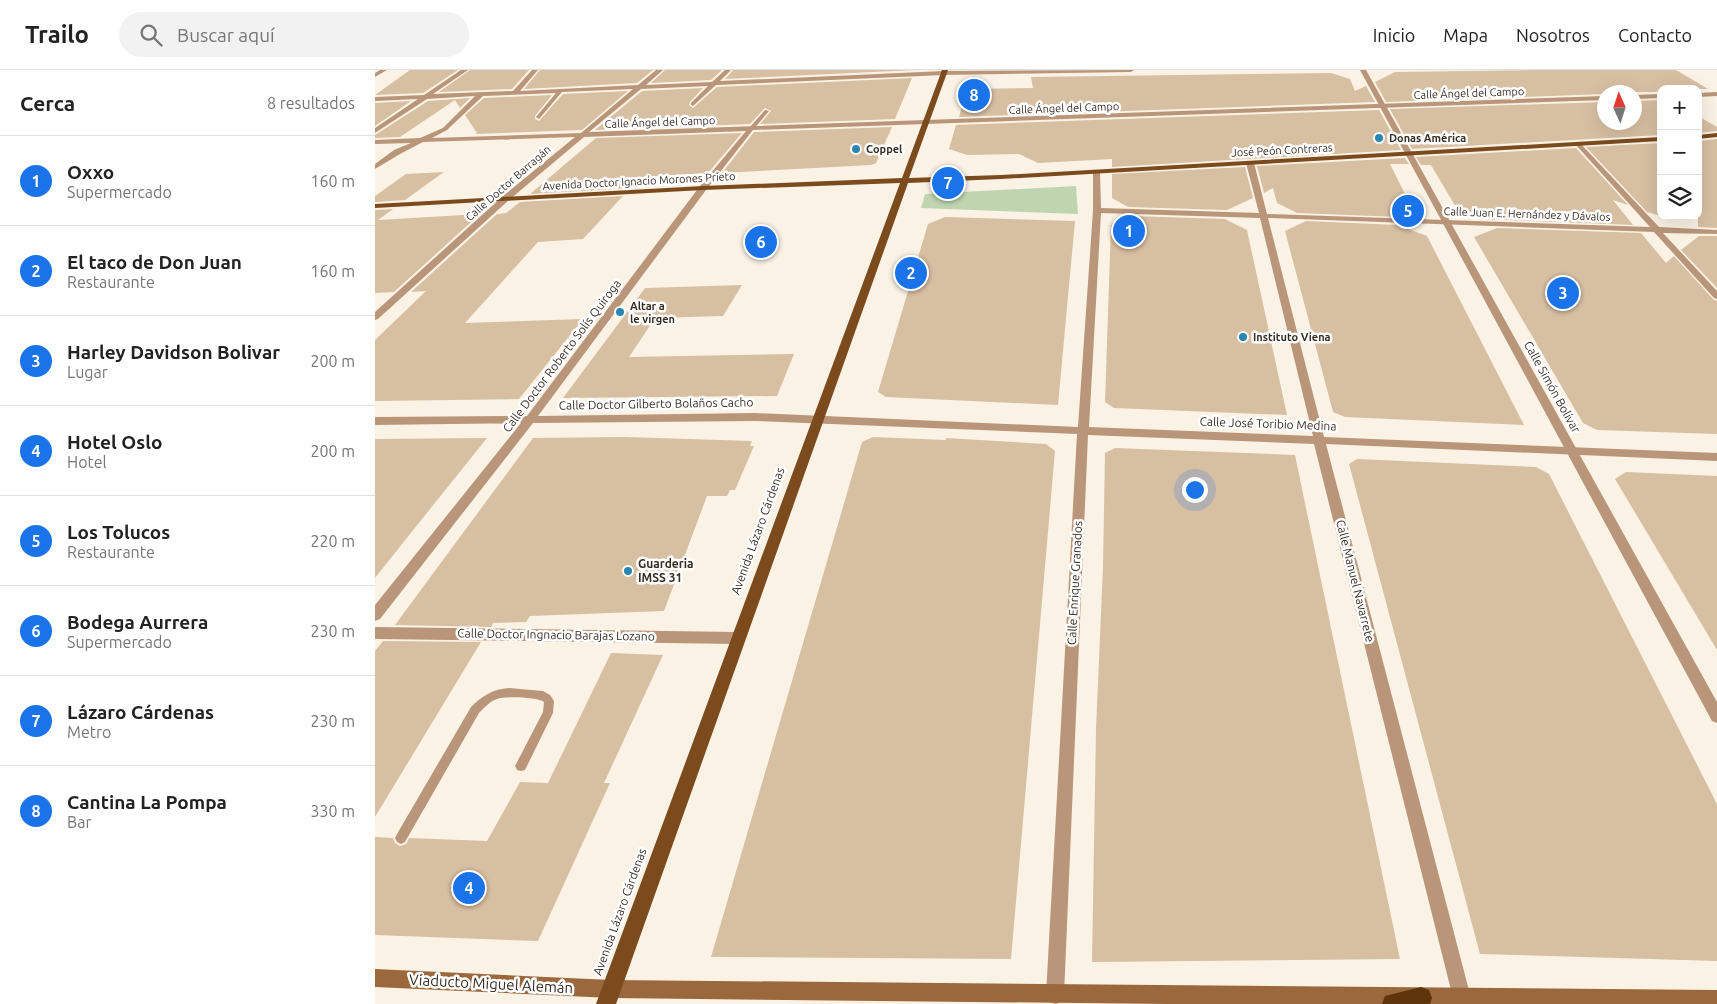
<!DOCTYPE html>
<html lang="es">
<meta charset="utf-8">
<style>
:root{--surface:#fff;--page:#f2f2f2;--text:#222;--muted:#767676;--line:#e0e0e0;--accent:#1a73e8}
body{margin:0;font-family:Ubuntu,sans-serif;background:var(--page);color:var(--text)}
.controls{position:absolute;right:15px;top:15px;display:grid;overflow:hidden;border-radius:10px;box-shadow:0 5px 20px #0002}
.controls button{width:45px;height:45px;display:grid;place-items:center;padding:0;border:0;border-bottom:1px solid var(--line);background:var(--surface);color:var(--text);font:25px sans-serif}
.compass{position:absolute;left:1222px;top:15px;width:45px;height:45px;border-radius:50%;background:var(--surface);box-shadow:0 5px 20px #0002;rotate:357deg}
.you{position:absolute;left:819px;top:419px;width:18px;height:18px;margin:-12px;border:4px solid #fff;border-radius:50%;background:#1a73e8;box-shadow:0 0 0 8px #1a73e833}
.badge{display:grid;place-items:center;width:32px;height:32px;border-radius:50%;background:var(--accent);color:#fff;font-size:16px;font-weight:700}
.pin{position:absolute;translate:-50% -50%;border:2px solid #fff;box-shadow:0 1px 5px #0006}
.list{margin:0;padding:0;list-style:none}
h2{display:flex;justify-content:space-between;align-items:center;height:65px;margin:0;padding:0 20px;font-size:21px}
h2 small{font-size:16px;font-weight:400;color:var(--muted)}
.list li{display:grid;grid-template-columns:32px 1fr auto;gap:15px;align-items:center;box-sizing:border-box;height:90px;padding:0 20px;border-top:1px solid var(--line)}
.list b{display:block;font-size:19px;white-space:nowrap}
.list p{margin:0;font-size:16px;white-space:nowrap;color:var(--muted)}
.list em{font-size:16px;font-style:normal;color:var(--muted)}
.icon{flex:none;width:28px;height:28px;fill:none;stroke:currentColor;stroke-width:2;stroke-linecap:round;stroke-linejoin:round}
.map{position:relative;flex:none;width:1342px;height:934px;overflow:hidden}
header{display:flex;align-items:center;gap:30px;box-sizing:border-box;height:70px;padding:0 25px;background:var(--surface);border-bottom:1px solid var(--line)}
header strong{font-size:24px}
nav{display:flex;gap:28px;margin-inline-start:auto;font-size:18px}
.search{width:350px;height:45px;background:var(--page);display:flex;align-items:center;gap:12px;box-sizing:border-box;padding:0 18px;border-radius:28px;color:var(--muted);font-size:19px}
main{display:flex}
aside{flex:1;background:var(--surface)}
.map>svg:first-child{display:block}
.green{fill:#bfd5b0}
.building{fill:#d7bfa2}
.lines{fill:none;stroke-linecap:round;stroke-linejoin:round}
.service{fill:#b99679;fill-rule:evenodd}
.minor{fill:#b99679;fill-rule:evenodd}
.tertiary{fill:#b99679;fill-rule:evenodd}
.secondary{fill:#9a683c;fill-rule:evenodd}
.primary{fill:#7b4b1e;fill-rule:evenodd}
.motorway{fill:#5d340c;fill-rule:evenodd}
.poi-dot{fill:#2985b2;stroke:#fff;stroke-width:2}
.labels{text-anchor:middle;stroke-width:5;stroke-linejoin:round;paint-order:stroke}
.far-street-label{font-size:11px;fill:#382f23;stroke:#fff}
.far-poi-label{font-size:11px;font-weight:bold;fill:#382f23;stroke:#fff;text-anchor:start}
.street-label{font-size:12px;fill:#382f23;stroke:#fff}
.poi-label{font-size:12px;font-weight:bold;fill:#382f23;stroke:#fff;text-anchor:start}
.near-street-label{font-size:15px;fill:#382f23;stroke:#fff}
</style>
<header>
<strong>Trailo</strong>
<div class="search"><svg class="icon" aria-label="search" viewBox="0 0 24 24"><circle cx="10" cy="10" r="6"/><path d="M15 15l6 6"/></svg>Buscar aquí</div>
<nav><a>Inicio</a><a>Mapa</a><a>Nosotros</a><a>Contacto</a></nav>
</header>
<main>
<aside>
<h2>Cerca<small>8 resultados</small></h2>
<ul class="list">
<li><span class="badge">1</span><div><b>Oxxo</b><p>Supermercado</p></div><em>160 m</em></li>
<li><span class="badge">2</span><div><b>El taco de Don Juan</b><p>Restaurante</p></div><em>160 m</em></li>
<li><span class="badge">3</span><div><b>Harley Davidson Bolivar</b><p>Lugar</p></div><em>200 m</em></li>
<li><span class="badge">4</span><div><b>Hotel Oslo</b><p>Hotel</p></div><em>200 m</em></li>
<li><span class="badge">5</span><div><b>Los Tolucos</b><p>Restaurante</p></div><em>220 m</em></li>
<li><span class="badge">6</span><div><b>Bodega Aurrera</b><p>Supermercado</p></div><em>230 m</em></li>
<li><span class="badge">7</span><div><b>Lázaro Cárdenas</b><p>Metro</p></div><em>230 m</em></li>
<li><span class="badge">8</span><div><b>Cantina La Pompa</b><p>Bar</p></div><em>330 m</em></li>
</ul>
</aside>
<div class="map">
<svg width="1342" height="934" viewBox="0 0 1342 934">
<rect width="100%" height="100%" fill="#fbf2e6"/>
<path class="green" d="M 701,116 L 703,144 L 546,138 L 550,124 Z"/>
<path class="building" d="M 35,0 L 83,0 L 48,23 L 0,25 Z
M 95,0 L 154,0 L 137,19 L 64,22 Z
M 165,0 L 278,0 L 262,13 L 149,19 Z
M 290,0 L 347,0 L 336,10 L 276,13 Z
M 358,0 L 541,0 L 350,9 Z
M 1163,0 L 1301,0 L 1333,19 L 1286,19 L 1286,22 L 1230,22 L 1230,24 L 1011,32 L 1000,12 L 1020,2 Z
M 956,3 L 975,9 L 980,21 L 991,16 L 1000,32 L 584,47 L 592,19 L 658,18 L 656,7 Z
M 537,8 L 520,49 L 385,54 L 396,41 L 390,38 L 375,54 L 220,60 L 267,21 L 328,18 L 315,32 L 314,35 L 318,38 L 342,17 Z
M 253,21 L 207,60 L 100,64 L 102,63 L 90,45 L 109,28 L 177,25 L 160,46 L 160,49 L 164,51 L 188,24 Z
M 95,28 L 85,38 L 80,30 L 25,67 L 0,68 L 0,65 L 53,31 Z
M 1286,30 L 1286,65 L 1037,79 L 1015,39 L 1230,32 L 1230,52 L 1260,52 L 1260,31 Z
M 36,31 L 0,56 L 0,33 Z
M 1004,40 L 1026,80 L 737,97 L 737,89 L 663,93 L 644,84 L 592,85 L 574,79 L 581,55 Z
M 1323,46 L 1342,57 L 1342,61 L 1323,63 Z
M 517,57 L 501,93 L 496,95 L 347,103 L 379,62 Z
M 367,63 L 333,103 L 268,107 L 256,118 L 155,124 L 221,68 Z
M 1342,69 L 1342,158 L 1323,157 L 1323,71 Z
M 1286,73 L 1286,146 L 1272,142 L 1211,77 Z
M 1201,78 L 1253,135 L 1238,130 L 1258,155 L 1107,149 L 1082,139 L 1056,95 L 1046,95 L 1041,87 Z
M 1030,88 L 1034,94 L 1015,94 L 1037,138 L 1024,147 L 922,143 L 902,133 L 898,118 L 889,123 L 882,96 Z
M 870,97 L 878,128 L 852,140 L 753,137 L 737,128 L 737,104 Z
M 69,102 L 30,130 L 0,132 L 0,126 L 31,104 Z
M 248,126 L 208,169 L 163,172 L 90,253 L 208,249 L 144,329 L 0,331 L 0,270 L 51,221 L 36,222 L 122,144 L 131,143 L 145,132 Z
M 18,139 L 3,150 L 105,144 L 19,222 L 0,223 L 0,140 Z
M 757,146 L 850,149 L 872,160 L 912,345 L 739,338 L 730,332 L 736,155 Z
M 570,147 L 700,151 L 683,335 L 511,327 L 503,322 L 553,154 Z
M 931,151 L 1022,155 L 1052,166 L 1149,355 L 970,347 L 958,342 L 910,161 Z
M 1122,158 L 1266,163 L 1291,193 L 1299,186 L 1338,229 L 1342,231 L 1342,364 L 1222,360 L 1208,353 L 1099,167 Z
M 1324,166 L 1342,166 L 1342,218 L 1306,180 Z
M 367,215 L 348,246 L 280,248 L 254,287 L 419,284 L 402,326 L 188,328 L 270,218 Z
M 250,367 L 377,371 L 375,376 L 379,376 L 360,420 L 355,420 L 352,426 L 332,426 L 289,541 L 155,546 L 151,552 L 118,553 L 116,557 L 20,555 L 158,368 Z
M 498,367 L 571,370 L 571,368 L 671,374 L 680,381 L 636,889 L 336,887 L 487,372 Z
M 112,368 L 39,459 L 0,508 L 0,369 Z
M 740,378 L 920,385 L 1025,889 L 717,892 L 721,659 L 728,497 L 730,383 Z
M 982,389 L 1161,397 L 1174,404 L 1342,734 L 1342,891 L 1105,884 L 974,394 Z
M 1251,402 L 1342,406 L 1342,580 L 1240,409 Z
M 8,571 L 106,572 L 0,747 L 0,581 Z
M 236,583 L 288,585 L 229,713 L 235,713 L 163,871 L 0,865 L 0,767 L 18,768 L 20,773 L 25,776 L 31,774 L 34,768 L 112,771 L 145,712 L 173,713 Z"/>
<g class="lines">
<path class="service" d="M 390,40 L 394,41 L 378,60 L 374,60 L 374,58 Z
M 134,618 L 168,621 L 175,625 L 179,631 L 178,643 L 150,700 L 146,701 L 142,700 L 140,696 L 168,642 L 169,632 C 163,627 130,626 122,629 C 115,631 109,638 104,643 L 30,772 L 26,774 L 22,772 L 20,768 L 22,764 L 96,637 C 107,626 118,619 134,618 Z"/>
<path class="minor" d="M 5,0 L 12,0 L 0,7 L 0,3 Z
M 86,0 L 93,0 L 58,24 L 138,21 L 157,0 L 163,0 L 145,21 L 263,15 L 281,0 L 288,0 L 271,15 L 337,12 L 350,0 L 356,0 L 345,11 L 569,1 L 759,0 L 756,2 L 569,5 L 341,15 L 318,36 L 316,35 L 316,33 L 333,16 L 266,19 L 214,62 L 1230,26 L 1230,30 L 378,60 L 331,120 L 163,346 L 380,343 L 703,357 L 718,140 L 718,100 L 725,102 L 726,138 L 884,143 L 871,93 L 875,91 L 879,93 L 892,144 L 1275,157 L 1200,74 L 1205,73 L 1284,157 L 1342,160 L 1342,164 L 1288,163 L 1342,221 L 1342,229 L 1339,228 L 1279,162 L 893,148 L 949,367 L 1342,383 L 1342,391 L 951,374 L 1096,928 L 1094,934 L 1080,934 L 1078,928 L 939,374 L 713,365 L 689,925 L 687,932 L 681,934 L 673,932 L 671,925 L 702,364 L 380,351 L 158,353 L 5,549 L 0,551 L 0,535 L 146,353 L 0,355 L 0,347 L 152,346 L 325,116 L 371,61 L 209,67 L 134,130 L 3,249 L 0,250 L 0,242 L 128,126 L 200,67 L 48,72 L 25,84 L 0,99 L 0,94 L 19,80 L 36,73 L 0,74 L 0,70 L 45,68 L 68,58 L 100,26 L 52,29 L 0,63 L 0,58 L 43,29 L 0,31 L 0,27 L 49,25 ZM 258,19 L 206,63 L 57,68 L 72,60 L 108,26 L 181,23 L 161,47 L 164,49 L 187,22 ZM 726,143 L 885,148 L 938,366 L 714,357 Z
M 1342,22 L 1342,26 L 1323,27 L 1323,23 Z
M 1286,24 L 1286,28 L 1260,29 L 1260,25 Z
M 0,557 L 362,562 L 367,564 L 369,568 L 367,572 L 362,574 L 0,569 Z"/>
<path class="tertiary" d="M 985,0 L 991,0 L 1342,632 L 1342,653 L 1337,651 Z"/>
<path class="secondary" d="M 0,899 L 236,910 L 1342,920 L 1342,934 L 792,934 L 236,928 L 0,917 Z"/>
<path class="primary" d="M 567,0 L 573,0 L 534,108 L 626,105 L 1286,67 L 1286,71 L 626,109 L 533,113 L 241,934 L 221,934 L 525,113 L 328,120 L 0,138 L 0,134 L 328,116 L 527,108 Z
M 1342,63 L 1342,67 L 1323,69 L 1323,65 Z"/>
<path class="motorway" d="M 1046,917 L 1054,920 L 1057,928 L 1055,934 L 1007,934 L 1010,926 Z"/>
</g>
<g class="poi-dot">
<circle cx="1004" cy="68" r="5"/>
<circle cx="481" cy="79" r="5"/>
<circle cx="245" cy="242" r="5"/>
<circle cx="868" cy="267" r="5"/>
<circle cx="253" cy="501" r="5"/>
</g>
<g class="labels">
<g class="far-street-label">
<text transform="translate(1094 23) rotate(-2)" y="4">Calle Ángel del Campo</text>
<text transform="translate(689 38) rotate(-2)" y="4">Calle Ángel del Campo</text>
<text transform="translate(285 52) rotate(-2)" y="4">Calle Ángel del Campo</text>
<text transform="translate(907 80) rotate(-3)" y="4">José Peón Contreras</text>
<text transform="translate(264 111) rotate(-3)" y="4">Avenida Doctor Ignacio Morones Prieto</text>
<text transform="translate(133 113) rotate(-41)" y="4">Calle Doctor Barragán</text>
<text transform="translate(1152 144) rotate(2)" y="4">Calle Juan E. Hernández y Dávalos</text>
</g>
<g class="far-poi-label">
<text x="1014" y="72">Donas América</text>
<text x="491" y="83">Coppel</text>
<text x="255" y="240">Altar a<tspan x="255" dy="13">le virgen</tspan></text>
<text x="878" y="271">Instituto Viena</text>
</g>
<g class="street-label">
<text transform="translate(187 286) rotate(-53)" y="4">Calle Doctor Roberto Solís Quiroga</text>
<text transform="translate(1177 317) rotate(61)" y="4">Calle Simón Bolívar</text>
<text transform="translate(281 334) rotate(-1)" y="4">Calle Doctor Gilberto Bolaños Cacho</text>
<text transform="translate(893 354) rotate(2)" y="4">Calle José Toribio Medina</text>
<text transform="translate(383 461) rotate(-70)" y="4">Avenida Lázaro Cárdenas</text>
<text transform="translate(980 511) rotate(76)" y="4">Calle Manuel Navarrete</text>
<text transform="translate(700 513) rotate(-87)" y="4">Calle Enrique Granados</text>
<text transform="translate(181 565) rotate(1)" y="4">Calle Doctor Ingnacio Barajas Lozano</text>
<text transform="translate(245 842) rotate(-70)" y="4">Avenida Lázaro Cárdenas</text>
</g>
<g class="poi-label">
<text x="263" y="498">Guarderia<tspan x="263" dy="14">IMSS 31</tspan></text>
</g>
<g class="near-street-label">
<text transform="translate(116 914) rotate(3)" y="5">Viaducto Miguel Alemán</text>
</g>
</g>
</svg>
<div class="controls">
<button>+</button>
<button>−</button>
<button><svg class="icon" aria-label="layers" viewBox="0 0 24 24"><path d="M12 4l9 5-9 5-9-5zM3 14l9 5 9-5"/></svg></button>
</div>
<svg class="compass" viewBox="-18 -18 36 36"><path d="M0-13l5 13h-10z" fill="#e53935"/><path d="M0 13l5-13h-10z" fill="#767676"/></svg>
<div class="you"></div>
<div class="pin badge" style="left:754px;top:161px">1</div>
<div class="pin badge" style="left:536px;top:203px">2</div>
<div class="pin badge" style="left:1188px;top:223px">3</div>
<div class="pin badge" style="left:94px;top:818px">4</div>
<div class="pin badge" style="left:1033px;top:141px">5</div>
<div class="pin badge" style="left:386px;top:172px">6</div>
<div class="pin badge" style="left:573px;top:113px">7</div>
<div class="pin badge" style="left:599px;top:25px">8</div>
</div>
</main>
